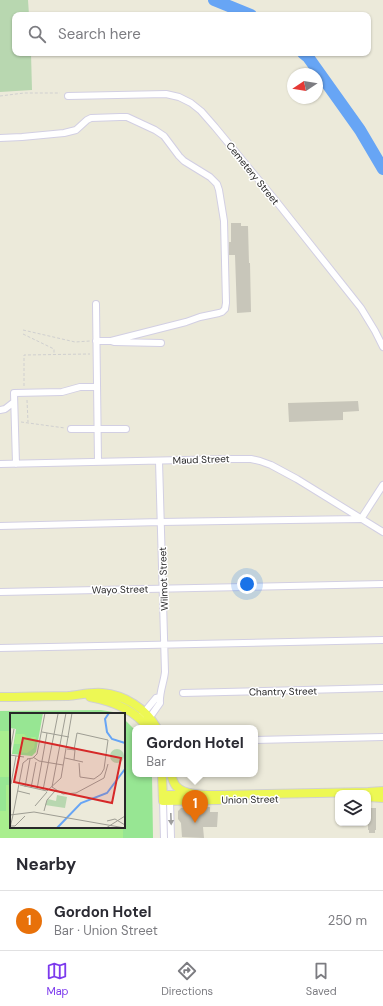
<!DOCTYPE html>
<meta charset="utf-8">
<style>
:root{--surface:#fff;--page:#f2f2f3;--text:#2b2b33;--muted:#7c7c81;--line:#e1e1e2;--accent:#7c3aed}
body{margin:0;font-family:"DM Sans",sans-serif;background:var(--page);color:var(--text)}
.controls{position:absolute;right:12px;bottom:12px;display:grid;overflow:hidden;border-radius:8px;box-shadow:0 1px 3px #0004}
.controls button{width:36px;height:36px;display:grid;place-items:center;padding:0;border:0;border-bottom:1px solid var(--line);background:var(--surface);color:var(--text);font:20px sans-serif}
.compass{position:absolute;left:287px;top:68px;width:36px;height:36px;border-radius:50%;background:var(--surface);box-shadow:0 1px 3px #0004;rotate:258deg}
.you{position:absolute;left:247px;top:584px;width:14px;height:14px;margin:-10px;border:3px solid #fff;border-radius:50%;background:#1a73e8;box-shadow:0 0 0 6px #1a73e833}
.badge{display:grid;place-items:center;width:26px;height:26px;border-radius:50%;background:var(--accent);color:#fff;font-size:13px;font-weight:700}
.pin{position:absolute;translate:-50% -33px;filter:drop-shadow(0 1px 2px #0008)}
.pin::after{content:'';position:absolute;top:21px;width:14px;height:12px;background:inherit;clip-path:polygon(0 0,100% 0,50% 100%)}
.popup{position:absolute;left:132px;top:725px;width:126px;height:52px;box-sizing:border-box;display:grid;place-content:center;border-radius:8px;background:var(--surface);filter:drop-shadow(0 1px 3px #0005);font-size:13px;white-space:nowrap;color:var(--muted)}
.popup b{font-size:15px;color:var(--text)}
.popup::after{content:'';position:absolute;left:50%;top:100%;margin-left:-8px;border:8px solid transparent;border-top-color:var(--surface)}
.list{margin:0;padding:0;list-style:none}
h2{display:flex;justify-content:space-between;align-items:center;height:52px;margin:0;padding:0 16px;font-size:17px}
h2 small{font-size:13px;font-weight:400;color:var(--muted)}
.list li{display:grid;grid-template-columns:26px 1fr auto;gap:12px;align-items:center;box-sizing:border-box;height:60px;padding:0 16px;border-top:1px solid var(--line)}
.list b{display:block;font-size:15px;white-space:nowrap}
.list p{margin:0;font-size:13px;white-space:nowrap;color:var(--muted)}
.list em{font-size:13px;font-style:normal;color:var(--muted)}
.icon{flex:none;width:22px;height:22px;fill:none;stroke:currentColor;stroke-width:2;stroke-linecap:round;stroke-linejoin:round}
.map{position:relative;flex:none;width:383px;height:838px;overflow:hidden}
.search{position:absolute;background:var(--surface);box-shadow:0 1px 3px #0004;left:12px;right:12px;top:12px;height:44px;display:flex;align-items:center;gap:10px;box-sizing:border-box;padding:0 14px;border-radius:8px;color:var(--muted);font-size:15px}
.sheet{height:112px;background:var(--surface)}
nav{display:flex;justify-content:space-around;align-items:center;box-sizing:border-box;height:56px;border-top:1px solid var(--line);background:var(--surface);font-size:11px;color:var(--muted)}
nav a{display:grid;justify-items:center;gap:2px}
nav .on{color:var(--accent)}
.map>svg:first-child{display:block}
.green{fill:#97e693}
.cemetery{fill:#b8d7b0}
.pitch{fill:#a9ee8e}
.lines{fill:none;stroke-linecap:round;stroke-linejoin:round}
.river{stroke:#67a5f5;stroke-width:12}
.building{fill:#c8c6ba}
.minor-casing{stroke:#d2cfe3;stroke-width:8}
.major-casing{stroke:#d0d0d0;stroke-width:10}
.path{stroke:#d0d0d0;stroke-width:1;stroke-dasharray:3 2;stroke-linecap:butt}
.minor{stroke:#fff;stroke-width:6}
.major{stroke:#edf854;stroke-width:8}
.oneway{fill:#9f9f9f}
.labels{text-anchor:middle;stroke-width:3;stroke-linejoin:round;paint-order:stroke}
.street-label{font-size:10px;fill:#292929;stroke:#fff}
.inset-river{fill:none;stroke:#67a5f5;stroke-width:2}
.inset-road{fill:none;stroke:#9e9d93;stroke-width:1}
.view{fill:#d62828;fill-opacity:0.15;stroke:#d62828;stroke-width:2}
.inset-edge{fill:none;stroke:#292929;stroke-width:2}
</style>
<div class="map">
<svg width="383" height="838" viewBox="0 0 383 838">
<rect width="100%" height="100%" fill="#eceada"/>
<path class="green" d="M 101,710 L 113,712 L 116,714 L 11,714 L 11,827 L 124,827 L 124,719 L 135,730 L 135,774 L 152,774 L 153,838 L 0,838 L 0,711 Z"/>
<path class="cemetery" d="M 0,0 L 28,0 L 29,15 L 15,15 L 15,53 L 31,53 L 32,90 L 0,92 Z"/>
<path class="pitch" d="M 0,731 L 11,731 L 11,827 L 123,827 L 123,838 L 0,838 L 0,811 L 6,811 L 6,785 L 9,785 L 9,777 L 0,777 Z"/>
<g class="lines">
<path class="river" d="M 214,0 L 251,15
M 303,53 L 308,57 L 360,130 L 383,169"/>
</g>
<path class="building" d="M 231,223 L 241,223 L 241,226 L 248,226 L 249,263 L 250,263 L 251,312 L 237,313 L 235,255 L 229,255 L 229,242 L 231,242 Z
M 358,401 L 359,411 L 343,412 L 343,420 L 289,422 L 288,403 Z
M 210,807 L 210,812 L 218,812 L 217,827 L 203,827 L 204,838 L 182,837 L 181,823 L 178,819 L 178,811 L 181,808 Z
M 368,808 L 376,808 L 376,830 L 375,830 L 375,833 L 369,833 L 369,830 L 368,830 Z"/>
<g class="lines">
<defs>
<path id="minor" d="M 68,96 L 166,94 L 179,97 L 191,103 L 201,111 L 215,127 L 276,201 L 361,308 L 375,331 L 383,347
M 0,138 L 22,137 L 64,133 L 76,130 L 87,120 L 91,118 L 120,117 L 127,117 L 155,130 L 164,136 L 179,156 L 184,161 L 210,177 L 217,184 L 219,190 L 224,221 L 226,303 L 225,309 L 222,312 L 219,313 L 200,317 L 186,322 L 111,341
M 96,304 L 98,462
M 96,341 L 111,341 L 114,342 L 161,343
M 0,410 L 5,409 L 14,402
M 71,429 L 126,429
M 0,464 L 229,459 L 251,459 L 260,461 L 271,465 L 297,479 L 383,532
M 16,464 L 14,393 L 62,392 L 80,387 L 97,387
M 0,526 L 161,522 L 361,519 L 383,485
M 0,592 L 383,584
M 0,648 L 383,640
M 183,693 L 383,688
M 142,715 L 156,698 L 160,697
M 148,720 L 160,703 C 159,693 164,682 165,672 L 159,461
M 255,740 L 383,737
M 163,801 L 164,838
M 170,801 L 171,838"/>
<path id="major" d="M 0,697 C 23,697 45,696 68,696 C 79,695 91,692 102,693 C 125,695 145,708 157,728
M 90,697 C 112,701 134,709 148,728
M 162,774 L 163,801 L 219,800
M 171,774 C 172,778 173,782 176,786 C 185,796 207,795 219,795 L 368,792 L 383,791
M 163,795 L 189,795
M 368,797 L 383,798"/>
</defs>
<use href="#minor" class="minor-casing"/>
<use href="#major" class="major-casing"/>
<path class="path" d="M 0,96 L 24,93 L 60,93
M 23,330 L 75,342 L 90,341
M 23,334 L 54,349 L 54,354
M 24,386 L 24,355 L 90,354
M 27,400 L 28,422
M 21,422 L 65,428"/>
<use href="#minor" class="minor"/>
<use href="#major" class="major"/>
</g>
<defs><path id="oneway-solid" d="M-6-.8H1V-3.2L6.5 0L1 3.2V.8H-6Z"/></defs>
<use class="oneway" href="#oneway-solid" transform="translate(171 819) rotate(88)"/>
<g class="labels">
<g class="street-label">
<text transform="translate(253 173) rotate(51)" y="4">Cemetery Street</text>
<text transform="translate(201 459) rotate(-2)" y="4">Maud Street</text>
<text transform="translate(163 579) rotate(-92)" y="4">Wilmot Street</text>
<text transform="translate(120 589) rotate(-1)" y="4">Wayo Street</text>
<text transform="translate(283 691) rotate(-1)" y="4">Chantry Street</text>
<text transform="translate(250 799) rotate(-1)" y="4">Union Street</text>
</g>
</g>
<g transform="translate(10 713)">
<rect width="115" height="115" fill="#eceada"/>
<path d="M 0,0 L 33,0 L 26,39 L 22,43 L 2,41 L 6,16 L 0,15 Z" fill="#97e693"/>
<path d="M100 43a7 7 0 1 1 14 0a7 7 0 1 1-14 0ZM 47,82 L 57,84 L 55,95 L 35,92 L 38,86 L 46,88 Z" fill="#b8d7b0"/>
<path d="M 6,21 L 14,21 L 20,27 L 21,24 L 26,24 L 24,35 L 17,40 L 9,39 L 10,31 L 4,31 Z" fill="#a9ee8e"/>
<path class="inset-river" d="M 99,0 L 95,6 L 97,19 L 102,26 L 115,30M 47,115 L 71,90 L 97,80 L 115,56"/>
<path class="inset-road" d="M 56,0 L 42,74 L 53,81 L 66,80 L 94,65 L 98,51M 32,19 L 59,24M 57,36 L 65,37 L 64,47M 64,37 L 67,20 L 98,27 L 94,56 L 91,61 L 84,66 L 70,64 L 69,50M 0,39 L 4,16M 0,42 L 14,44M 23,44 L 29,48 L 53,52M 55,45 L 73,49M 17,46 L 23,45 L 27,41 L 35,0M 1,71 L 6,43M 10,72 L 37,78 L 51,65 L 62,0M 15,74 L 20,46M 21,75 L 26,49M 27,76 L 37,20M 33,77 L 48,1M 8,78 L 20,81M 25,93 L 37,79M 34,98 L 37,87 L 45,78M 0,102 L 24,99 L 115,115M 3,102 L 13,50 L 18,46M 97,108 L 105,106 L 115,112M 1,113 L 5,113 L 15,103M 0,115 L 3,102M 96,115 L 115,103"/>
<path class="view" d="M 13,25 L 111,45 L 102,90 L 4,69 Z"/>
<rect width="115" height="115" class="inset-edge"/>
</g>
</svg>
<div class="controls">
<button><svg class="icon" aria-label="layers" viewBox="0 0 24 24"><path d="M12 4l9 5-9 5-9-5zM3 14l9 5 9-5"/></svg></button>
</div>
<svg class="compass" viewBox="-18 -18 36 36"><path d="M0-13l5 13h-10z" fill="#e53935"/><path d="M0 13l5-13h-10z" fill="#7c7c81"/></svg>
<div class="you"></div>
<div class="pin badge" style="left:195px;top:823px;background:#e8710a">1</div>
<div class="popup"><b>Gordon Hotel</b>Bar</div>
<div class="search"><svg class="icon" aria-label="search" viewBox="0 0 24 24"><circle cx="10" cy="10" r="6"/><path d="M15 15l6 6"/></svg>Search here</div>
</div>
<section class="sheet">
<h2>Nearby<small></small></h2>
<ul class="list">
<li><span class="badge" style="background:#e8710a">1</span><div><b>Gordon Hotel</b><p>Bar · Union Street</p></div><em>250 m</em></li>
</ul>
</section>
<nav>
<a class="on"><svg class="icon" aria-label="map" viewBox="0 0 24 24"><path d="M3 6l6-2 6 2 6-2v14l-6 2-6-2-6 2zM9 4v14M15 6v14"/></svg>Map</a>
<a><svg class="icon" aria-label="directions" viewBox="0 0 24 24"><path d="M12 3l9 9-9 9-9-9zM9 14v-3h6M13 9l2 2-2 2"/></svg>Directions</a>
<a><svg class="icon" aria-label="saved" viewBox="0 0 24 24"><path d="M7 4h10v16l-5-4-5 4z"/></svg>Saved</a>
</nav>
